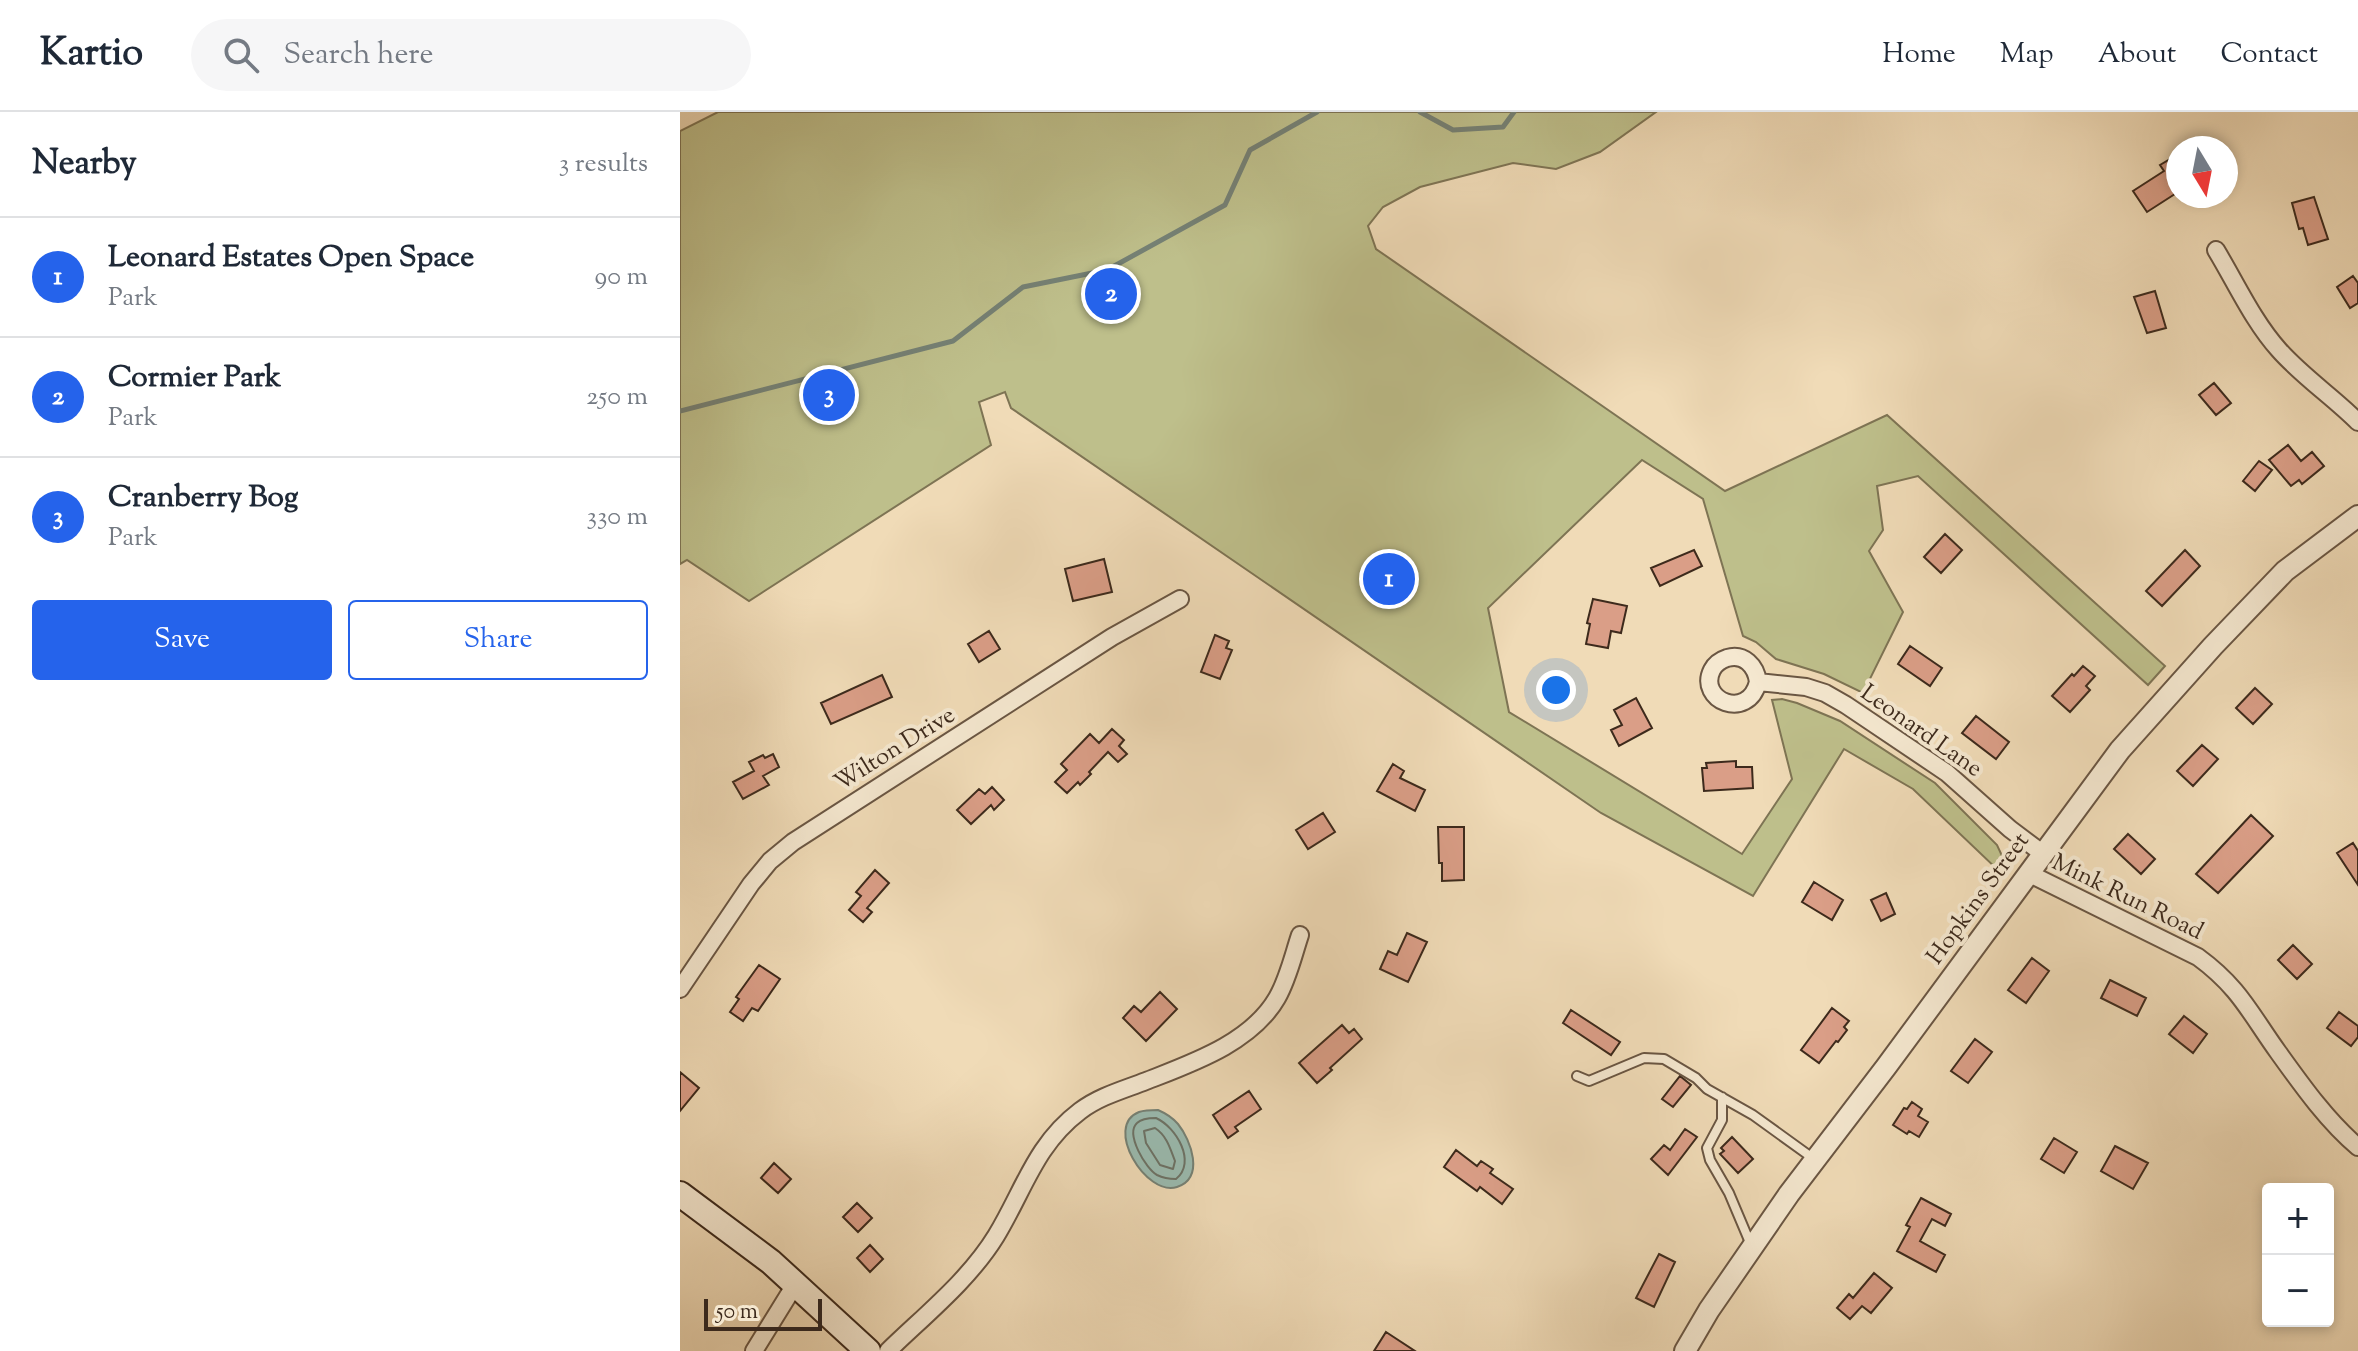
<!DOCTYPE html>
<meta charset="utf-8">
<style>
:root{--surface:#fff;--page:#f6f6f7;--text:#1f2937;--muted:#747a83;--line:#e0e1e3;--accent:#2563eb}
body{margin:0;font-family:"Sorts Mill Goudy",serif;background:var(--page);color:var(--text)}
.controls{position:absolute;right:24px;bottom:24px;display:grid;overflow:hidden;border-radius:8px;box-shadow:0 4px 12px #0003}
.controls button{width:72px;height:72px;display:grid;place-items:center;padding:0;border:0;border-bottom:2px solid var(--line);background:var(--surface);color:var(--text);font:40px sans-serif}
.compass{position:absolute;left:1486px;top:24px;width:72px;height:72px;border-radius:50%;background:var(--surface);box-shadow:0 4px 12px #0003;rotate:170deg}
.scale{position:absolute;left:24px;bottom:20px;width:118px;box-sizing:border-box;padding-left:8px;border:4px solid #3d2a1c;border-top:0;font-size:22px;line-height:28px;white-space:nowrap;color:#3d2a1c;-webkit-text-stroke:6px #f5e8d0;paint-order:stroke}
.you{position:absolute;left:876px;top:578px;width:28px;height:28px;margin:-20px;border:6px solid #fff;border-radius:50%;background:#1a73e8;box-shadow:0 0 0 12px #1a73e833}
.badge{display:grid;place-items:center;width:52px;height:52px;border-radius:50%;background:var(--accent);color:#fff;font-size:26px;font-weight:700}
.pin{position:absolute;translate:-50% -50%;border:4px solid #fff;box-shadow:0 2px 8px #0006}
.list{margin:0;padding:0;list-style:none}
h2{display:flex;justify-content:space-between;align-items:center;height:104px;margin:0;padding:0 32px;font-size:34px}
h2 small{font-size:26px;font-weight:400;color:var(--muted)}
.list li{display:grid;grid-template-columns:52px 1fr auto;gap:24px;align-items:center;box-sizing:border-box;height:120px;padding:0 32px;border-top:2px solid var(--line)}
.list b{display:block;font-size:30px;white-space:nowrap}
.list p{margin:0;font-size:26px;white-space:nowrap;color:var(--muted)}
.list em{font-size:26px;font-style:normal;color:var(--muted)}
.actions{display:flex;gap:16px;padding:24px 32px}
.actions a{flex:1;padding:18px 0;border:2px solid var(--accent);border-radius:8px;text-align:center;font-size:28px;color:var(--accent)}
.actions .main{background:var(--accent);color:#fff}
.icon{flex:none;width:44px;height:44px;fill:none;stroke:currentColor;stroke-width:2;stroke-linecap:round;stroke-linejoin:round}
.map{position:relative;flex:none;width:1678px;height:1239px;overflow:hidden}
header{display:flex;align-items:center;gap:48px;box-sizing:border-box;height:112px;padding:0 40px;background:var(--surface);border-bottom:2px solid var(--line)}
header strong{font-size:38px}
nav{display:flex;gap:44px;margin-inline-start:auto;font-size:28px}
.search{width:560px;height:72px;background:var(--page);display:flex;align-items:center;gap:20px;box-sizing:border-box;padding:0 28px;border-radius:44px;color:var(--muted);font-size:30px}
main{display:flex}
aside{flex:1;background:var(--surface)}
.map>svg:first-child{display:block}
.green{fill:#bebf8b;stroke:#7e7454;stroke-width:2}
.water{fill:#9abbb0;stroke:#758175;stroke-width:2}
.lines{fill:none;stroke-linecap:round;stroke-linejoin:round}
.shore{stroke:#6c7266;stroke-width:2}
.stream{stroke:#758175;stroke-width:5}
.building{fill:#da9e87;stroke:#3d2a1c;stroke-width:2}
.service-casing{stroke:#6a5643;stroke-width:12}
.minor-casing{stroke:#6a5643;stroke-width:20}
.tertiary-casing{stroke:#6a5643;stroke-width:24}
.secondary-casing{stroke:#3d2a1c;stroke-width:28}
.service{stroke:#f5e8d0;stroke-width:8}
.minor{stroke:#f5e8d0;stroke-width:16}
.tertiary{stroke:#f5e8d0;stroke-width:20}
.secondary{stroke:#f5e8d0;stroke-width:24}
.labels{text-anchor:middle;stroke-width:8;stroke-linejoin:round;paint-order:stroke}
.street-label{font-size:24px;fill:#3d2a1c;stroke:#f5e8d0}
</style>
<header>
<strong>Kartio</strong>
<div class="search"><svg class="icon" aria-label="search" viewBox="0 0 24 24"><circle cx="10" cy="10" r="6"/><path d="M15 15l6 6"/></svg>Search here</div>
<nav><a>Home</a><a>Map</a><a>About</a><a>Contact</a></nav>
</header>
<main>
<aside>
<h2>Nearby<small>3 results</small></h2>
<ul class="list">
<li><span class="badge">1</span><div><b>Leonard Estates Open Space</b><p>Park</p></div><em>90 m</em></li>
<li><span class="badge">2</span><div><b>Cormier Park</b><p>Park</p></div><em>250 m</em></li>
<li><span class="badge">3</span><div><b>Cranberry Bog</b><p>Park</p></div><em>330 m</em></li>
</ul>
<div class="actions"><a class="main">Save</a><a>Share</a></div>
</aside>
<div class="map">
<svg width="1678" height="1239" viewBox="0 0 1678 1239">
<rect width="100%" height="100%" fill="#f0dbb7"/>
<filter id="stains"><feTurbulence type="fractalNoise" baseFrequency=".0025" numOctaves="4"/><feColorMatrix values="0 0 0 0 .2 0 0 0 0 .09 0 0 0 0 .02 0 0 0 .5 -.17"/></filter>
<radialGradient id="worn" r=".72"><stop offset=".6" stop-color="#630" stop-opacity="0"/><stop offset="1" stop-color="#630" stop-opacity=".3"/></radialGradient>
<path class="green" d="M 38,0 L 976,0 L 920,40 L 876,57 L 833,51 L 740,75 L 703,95 L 688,114 L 696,137 L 1045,379 L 1207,303 L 1485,554 L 1468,573 L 1238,364 L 1197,374 L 1203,418 L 1189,439 L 1223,500 L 1183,581 L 1144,562 L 1096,547 L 1076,530 L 1063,524 L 1023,387 L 962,348 L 808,496 L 829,600 L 1062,742 L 1112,667 L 1092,588 L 1102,587 L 1117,591 L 1160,609 L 1255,671 L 1317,733 L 1323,746 L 1321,761 L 1233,677 L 1164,637 L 1073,784 L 921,701 L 331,296 L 325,280 L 299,290 L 311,333 L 69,489 L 7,448 L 0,452 L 0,19 Z"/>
<path class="water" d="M 478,998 C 485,1001 492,1005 498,1012 C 511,1028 525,1066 497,1075 C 466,1085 423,1014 459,1000 C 465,998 472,998 478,998 Z"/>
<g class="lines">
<path class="shore" d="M 476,1006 C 496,1015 517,1050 496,1067 C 490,1067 483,1066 477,1063 C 466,1057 445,1022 457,1011 C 462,1006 470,1006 476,1006 Z
M 475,1016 C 487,1024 490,1036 495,1049 L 493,1057 L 480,1053 L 466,1031 L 464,1019 Z"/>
<path class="stream" d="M 740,0 L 773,18 L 823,15 L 834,0
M 0,299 L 273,229 L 343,175 L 427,158 L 545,93 L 570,38 L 637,0"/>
</g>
<path class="building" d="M 1492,46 L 1495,52 L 1498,50 L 1498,80 L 1467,100 L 1453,79 L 1484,59 L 1480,53 Z
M 1634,85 L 1648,127 L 1628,133 L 1623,116 L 1619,117 L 1612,91 Z
M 1673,164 L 1678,171 L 1678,191 L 1670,196 L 1657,175 Z
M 1475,179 L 1486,216 L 1467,221 L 1454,185 Z
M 1534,271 L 1551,291 L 1536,303 L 1519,283 Z
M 1608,333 L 1621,349 L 1632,340 L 1644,354 L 1622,372 L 1619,368 L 1611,374 L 1589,348 Z
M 1579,349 L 1592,358 L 1575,379 L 1563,369 Z
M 1265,422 L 1282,438 L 1261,461 L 1244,445 Z
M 1014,438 L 1022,454 L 980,474 L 971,456 Z
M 1505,438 L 1520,454 L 1482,494 L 1466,479 Z
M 424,447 L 432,480 L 393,489 L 385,457 Z
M 913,487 L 947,494 L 941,521 L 931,519 L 928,536 L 906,532 L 910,512 L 907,511 Z
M 309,519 L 320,537 L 299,550 L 288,532 Z
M 535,523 L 549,529 L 546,536 L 552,538 L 540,567 L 521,560 Z
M 1230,534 L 1262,556 L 1250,574 L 1218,552 Z
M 1403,554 L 1415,564 L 1406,574 L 1410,578 L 1390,600 L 1372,584 L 1392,562 L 1394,564 Z
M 202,563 L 212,585 L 151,612 L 141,591 Z
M 1575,576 L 1592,592 L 1573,612 L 1556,596 Z
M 956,586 L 972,616 L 939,634 L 931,618 L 942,613 L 934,598 Z
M 1296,604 L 1329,630 L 1316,647 L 1282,621 Z
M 432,617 L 444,628 L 439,634 L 447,642 L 438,650 L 428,640 L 409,660 L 411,662 L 400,673 L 398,670 L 387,681 L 375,670 L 387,658 L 381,652 L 410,622 L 419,631 Z
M 1522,633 L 1538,647 L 1513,674 L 1497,659 Z
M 93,642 L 99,655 L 83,664 L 89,673 L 63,687 L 53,670 L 74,659 L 69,650 L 83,643 L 85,646 Z
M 1056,649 L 1056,655 L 1072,655 L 1073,676 L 1024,679 L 1022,656 L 1027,656 L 1026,651 Z
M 713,652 L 724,659 L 720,666 L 745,678 L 735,699 L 697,679 Z
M 312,675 L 324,688 L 314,698 L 311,693 L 291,712 L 277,698 L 299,677 L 305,682 Z
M 643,701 L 655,720 L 628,737 L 616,718 Z
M 1571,703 L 1593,724 L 1538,781 L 1516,762 Z
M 758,715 L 784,715 L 784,768 L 762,769 L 762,751 L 759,751 Z
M 1448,722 L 1475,747 L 1461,762 L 1434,737 Z
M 1673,731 L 1678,739 L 1678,773 L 1657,741 Z
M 195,758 L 209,771 L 187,796 L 192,800 L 183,810 L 169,798 L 181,784 L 176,780 Z
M 1134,770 L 1163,788 L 1152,808 L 1122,790 Z
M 1206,781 L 1215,802 L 1201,809 L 1191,788 Z
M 727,821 L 747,830 L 728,870 L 700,857 L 708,839 L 717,843 Z
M 1613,833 L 1632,852 L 1617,867 L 1598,848 Z
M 1352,846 L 1369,859 L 1346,891 L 1328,878 Z
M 79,853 L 100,867 L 78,899 L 72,896 L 63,909 L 50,900 L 59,887 L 56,885 Z
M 1430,868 L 1466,886 L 1457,904 L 1421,886 Z
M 480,880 L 497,897 L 466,929 L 443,906 L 454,894 L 461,900 Z
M 1152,896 L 1169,909 L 1164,915 L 1167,918 L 1158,930 L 1156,929 L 1139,951 L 1121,938 Z
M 891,898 L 940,930 L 931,943 L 883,911 Z
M 1659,900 L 1678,914 L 1678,925 L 1671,934 L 1647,916 Z
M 1504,904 L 1527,922 L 1513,941 L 1489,922 Z
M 662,913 L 669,921 L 674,917 L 682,927 L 650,956 L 652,958 L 637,971 L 619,951 Z
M 1295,927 L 1312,940 L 1288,971 L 1271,959 Z
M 0,960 L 19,976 L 0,999 Z
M 1000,964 L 1011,973 L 993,995 L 982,987 Z
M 569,979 L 581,997 L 555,1015 L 558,1019 L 548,1026 L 533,1003 Z
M 1232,990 L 1242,997 L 1238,1004 L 1248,1010 L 1239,1025 L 1229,1019 L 1227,1022 L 1213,1013 L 1224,996 L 1227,997 Z
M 1005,1017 L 1017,1025 L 988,1063 L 971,1047 L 984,1033 L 990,1038 Z
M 1052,1025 L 1073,1047 L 1058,1061 L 1040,1042 L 1044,1039 L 1041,1036 Z
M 1374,1026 L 1397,1040 L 1384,1061 L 1361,1047 Z
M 1435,1034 L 1468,1051 L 1453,1077 L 1421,1059 Z
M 776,1038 L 797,1054 L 801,1049 L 813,1057 L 810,1061 L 833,1077 L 822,1092 L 800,1075 L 797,1079 L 764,1055 Z
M 94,1051 L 111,1067 L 98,1081 L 81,1066 Z
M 1241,1086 L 1271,1102 L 1265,1114 L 1252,1107 L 1240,1129 L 1265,1143 L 1256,1160 L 1217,1139 L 1230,1115 L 1226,1113 Z
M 177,1091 L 192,1106 L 178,1120 L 163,1105 Z
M 190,1133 L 203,1147 L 190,1160 L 177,1146 Z
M 979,1142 L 995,1150 L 974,1195 L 956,1186 Z
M 1194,1161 L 1212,1176 L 1191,1201 L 1182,1194 L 1170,1207 L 1157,1196 L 1169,1182 L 1173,1186 Z
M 706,1220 L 735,1239 L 694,1239 Z"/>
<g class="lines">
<defs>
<path id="service" d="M 897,964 L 909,969 L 964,946 L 984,947 L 1016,966 L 1027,977 L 1073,1003 L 1134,1047
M 1042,985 L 1042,1008 L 1027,1036 L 1030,1048 L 1049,1081 L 1071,1133"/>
<path id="minor" d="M 1536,138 C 1556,171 1573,209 1599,238 C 1623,265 1653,285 1678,310
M 1078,570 C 1076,554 1064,541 1047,546 C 1041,548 1035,552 1032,558 C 1017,588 1068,610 1078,570 L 1126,575 L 1145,581 L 1166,593 L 1267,661 L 1330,717 L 1362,741
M 1348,761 L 1518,845 C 1559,875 1570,901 1598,940 C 1621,972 1647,1009 1678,1035
M 0,877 L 71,772 L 90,749 L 113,730 L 432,525 L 500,487
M 74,1239 L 116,1171
M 208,1239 C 245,1203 289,1168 316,1124 C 344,1078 355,1033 400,999 C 420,984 443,978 466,969 C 512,951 571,931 597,886 C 608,867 613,844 620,823"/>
<path id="tertiary" d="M 1005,1239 L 1029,1198 L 1109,1082 L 1206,955 L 1440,638 L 1533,534 L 1605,459 L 1678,404"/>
<path id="secondary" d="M 0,1082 L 91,1150 L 188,1239"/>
</defs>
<use href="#service" class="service-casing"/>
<use href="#minor" class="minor-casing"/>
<use href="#tertiary" class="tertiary-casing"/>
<use href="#secondary" class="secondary-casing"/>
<use href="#service" class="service"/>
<use href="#minor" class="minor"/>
<use href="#tertiary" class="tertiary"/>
<use href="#secondary" class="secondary"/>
</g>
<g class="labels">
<g class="street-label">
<text transform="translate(1242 618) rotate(35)" y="8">Leonard Lane</text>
<text transform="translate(214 636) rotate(-32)" y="8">Wilton Drive</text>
<text transform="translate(1448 784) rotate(26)" y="8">Mink Run Road</text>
<text transform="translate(1297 786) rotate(-54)" y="8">Hopkins Street</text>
</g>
</g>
<rect width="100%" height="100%" filter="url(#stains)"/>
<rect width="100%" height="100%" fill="url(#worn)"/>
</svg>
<div class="controls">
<button>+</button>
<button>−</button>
</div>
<svg class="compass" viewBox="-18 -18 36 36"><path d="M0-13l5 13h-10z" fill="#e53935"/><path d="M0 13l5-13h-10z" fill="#747a83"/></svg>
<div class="scale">50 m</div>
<div class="you"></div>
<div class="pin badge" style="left:709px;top:467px">1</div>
<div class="pin badge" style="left:431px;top:182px">2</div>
<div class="pin badge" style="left:149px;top:283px">3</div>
</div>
</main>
